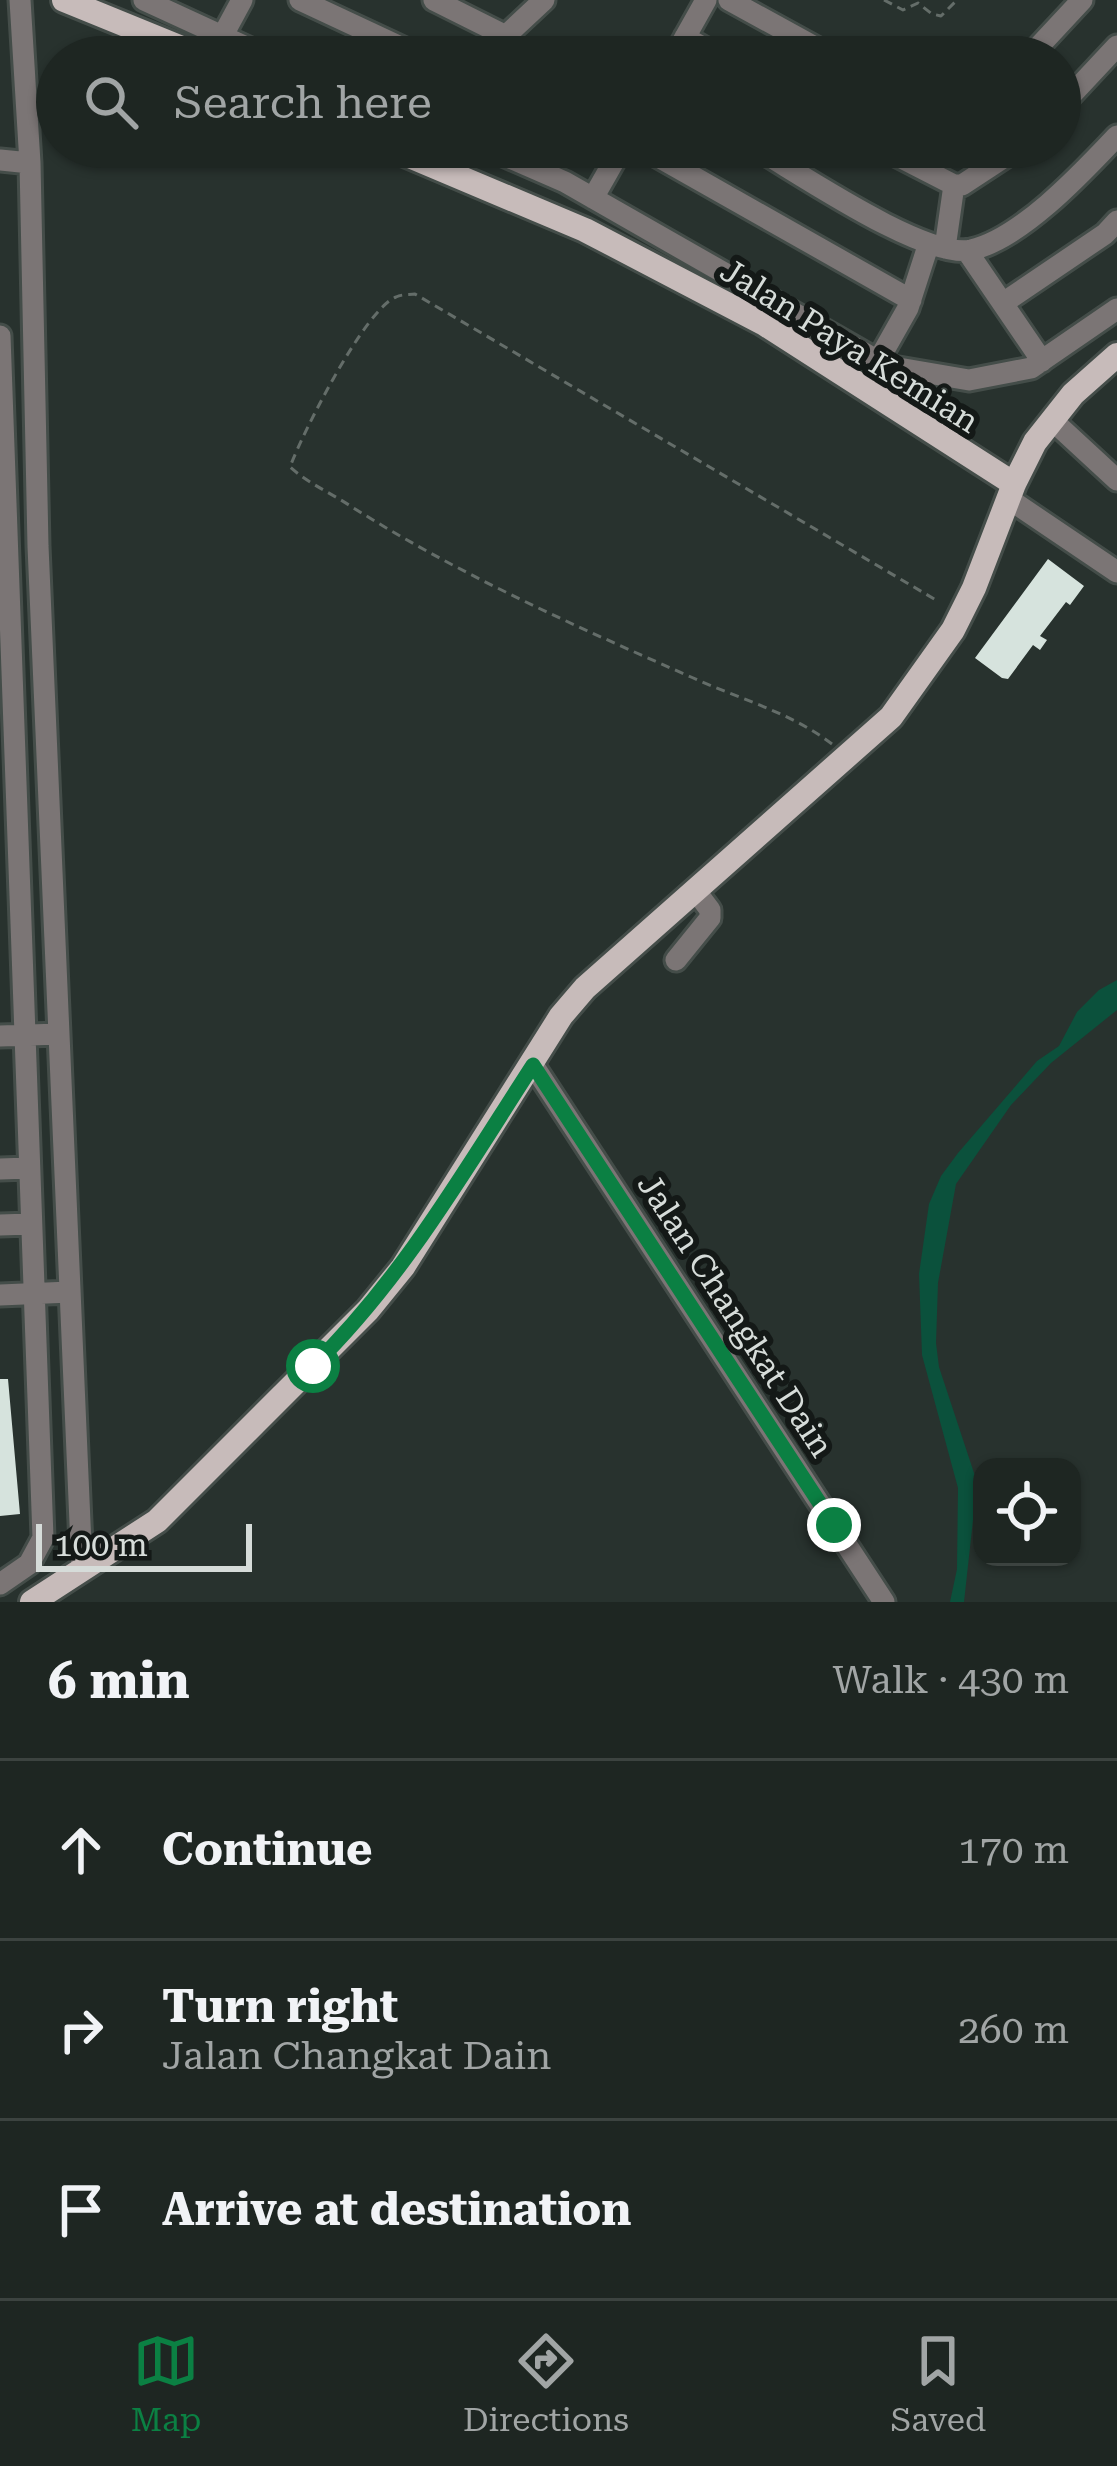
<!DOCTYPE html>
<meta charset="utf-8">
<style>
:root{--surface:#1e2622;--page:#262e2a;--text:#f1f3f6;--muted:#a1a5a5;--line:#3c4340;--accent:#0b8043}
body{margin:0;font-family:"Roboto Serif",serif;background:var(--page);color:var(--text)}
.controls{position:absolute;right:36px;bottom:36px;display:grid;overflow:hidden;border-radius:24px;box-shadow:0 3px 9px #0004}
.controls button{width:108px;height:108px;display:grid;place-items:center;padding:0;border:0;border-bottom:3px solid var(--line);background:var(--surface);color:var(--text);font:60px sans-serif}
.scale{position:absolute;left:36px;bottom:30px;width:216px;box-sizing:border-box;padding-left:12px;border:6px solid #d6dcd9;border-top:0;font-size:33px;line-height:42px;white-space:nowrap;color:#d6dcd9;-webkit-text-stroke:9px #141917;paint-order:stroke}
.stop{position:absolute;width:36px;height:36px;margin:-27px;border:9px solid #0b8043;border-radius:50%;background:#fff}
.stop.end{background:#0b8043;border-color:#fff;box-shadow:0 3px 12px #0008}
.list{margin:0;padding:0;list-style:none}
h2{display:flex;justify-content:space-between;align-items:center;height:156px;margin:0;padding:0 48px;font-size:51px}
h2 small{font-size:39px;font-weight:400;color:var(--muted)}
.list li{display:grid;grid-template-columns:78px 1fr auto;gap:36px;align-items:center;box-sizing:border-box;height:180px;padding:0 48px;border-top:3px solid var(--line)}
.list b{display:block;font-size:45px;white-space:nowrap}
.list p{margin:0;font-size:39px;white-space:nowrap;color:var(--muted)}
.list em{font-size:39px;font-style:normal;color:var(--muted)}
.icon{flex:none;width:66px;height:66px;fill:none;stroke:currentColor;stroke-width:2;stroke-linecap:round;stroke-linejoin:round}
.map{position:relative;flex:none;width:1117px;height:1602px;overflow:hidden}
.search{position:absolute;background:var(--surface);box-shadow:0 3px 9px #0004;left:36px;right:36px;top:36px;height:132px;display:flex;align-items:center;gap:30px;box-sizing:border-box;padding:0 42px;border-radius:66px;color:var(--muted);font-size:45px}
.sheet{height:696px;background:var(--surface)}
nav{display:flex;justify-content:space-around;align-items:center;box-sizing:border-box;height:168px;border-top:3px solid var(--line);background:var(--surface);font-size:33px;color:var(--muted)}
nav a{display:grid;justify-items:center;gap:6px}
nav .on{color:var(--accent)}
.map>svg:first-child{display:block}
.water{fill:#0b513c}
.building{fill:#d6e3dd}
.lines{fill:none;stroke-linecap:round;stroke-linejoin:round}
.minor-casing{stroke:#444d49;stroke-width:27}
.major-casing{stroke:#444d49;stroke-width:30}
.path{stroke:#646d69;stroke-width:3;stroke-dasharray:9 6;stroke-linecap:butt}
.minor{stroke:#7b7575;stroke-width:21}
.major{stroke:#c7bbba;stroke-width:24}
.route{stroke:#0b8043;stroke-width:15}
.labels{text-anchor:middle;stroke-width:12;stroke-linejoin:round;paint-order:stroke}
.street-label{font-size:33px;fill:#d6dcd9;stroke:#141917}
</style>
<div class="map">
<svg width="1117" height="1602" viewBox="0 0 1117 1602">
<rect width="100%" height="100%" fill="#28322e"/>
<path class="water" d="M 1117,980 L 1117,1010 L 1051,1063 L 1011,1105 L 956,1184 L 938,1283 L 936,1343 L 939,1367 L 975,1476 L 976,1493 L 964,1602 L 950,1602 L 957,1569 L 958,1488 L 922,1355 L 919,1274 L 929,1204 L 941,1176 L 958,1153 L 1037,1061 L 1059,1046 L 1077,1012 L 1099,990 Z"/>
<path class="building" d="M 1048,559 L 1084,586 L 1070,605 L 1066,602 L 1040,636 L 1047,640 L 1040,650 L 1033,645 L 1008,679 L 1002,678 L 975,658 Z
M 0,1379 L 8,1379 L 20,1514 L 0,1516 Z"/>
<g class="lines">
<defs>
<path id="minor" d="M 20,0 L 30,163 L 38,546 L 82,1569
M 144,0 L 268,57
M 300,0 L 422,57
M 434,0 L 506,36
M 729,0 L 833,57
M 222,37 L 242,0
M 685,37 L 720,57
M 483,57 L 544,0
M 674,57 L 706,0
M 1029,57 L 1082,0
M 1060,107 L 1117,46
M 485,147 L 565,182 L 887,366 L 969,380 L 1031,368 L 1117,309
M 641,147 L 911,300
M 754,147 C 799,173 924,259 971,250 C 1021,239 1083,172 1117,136
M 880,147 L 954,185 L 962,185 L 1020,147
M 0,160 L 30,163
M 593,198 L 622,147
M 945,248 L 954,185
M 967,251 L 1042,361
M 1003,303 L 1105,234 L 1117,221
M 0,336 L 43,1538 L 29,1564 L 0,1584
M 878,361 L 908,308 L 928,246
M 1052,420 L 1117,480
M 1009,499 L 1117,572
M 676,960 L 710,918 L 710,910 L 695,890
M 0,1036 L 59,1034
M 533,1065 L 884,1602
M 0,1169 L 28,1168
M 0,1225 L 30,1224
M 0,1295 L 70,1292"/>
<path id="major" d="M 64,0 L 204,57
M 388,147 L 585,230 L 763,323 L 1014,484
M 32,1602 L 157,1521 L 368,1310 L 403,1267 L 561,1016 L 585,988 L 891,717 L 953,630 L 974,588 L 1014,484 L 1035,442 L 1073,394 L 1117,355"/>
</defs>
<use href="#minor" class="minor-casing"/>
<use href="#major" class="major-casing"/>
<path class="path" d="M 884,0 L 903,10 L 918,3 L 932,14 L 941,16 L 957,0
M 832,744 C 790,712 739,699 691,677 C 575,626 460,575 352,507 C 331,493 309,484 290,467 C 302,434 365,309 396,297 C 402,294 409,295 415,294 L 936,600"/>
<use href="#minor" class="minor"/>
<use href="#major" class="major"/>
</g>
<g class="lines">
<path class="route" d="M 313,1366 C 403,1278 465,1170 533,1065 L 834,1525"/>
</g>
<g class="labels">
<g class="street-label">
<text transform="translate(850 345) rotate(32)" y="12">Jalan Paya Kemian</text>
<text transform="translate(736 1315) rotate(57)" y="12">Jalan Changkat Dain</text>
</g>
</g>
</svg>
<div class="controls">
<button><svg class="icon" aria-label="locate" viewBox="0 0 24 24"><circle cx="12" cy="12" r="6"/><path d="M12 2v4M12 18v4M2 12h4M18 12h4"/></svg></button>
</div>
<div class="scale">100 m</div>
<div class="stop" style="left:313px;top:1366px"></div>
<div class="stop end" style="left:834px;top:1525px"></div>
<div class="search"><svg class="icon" aria-label="search" viewBox="0 0 24 24"><circle cx="10" cy="10" r="6"/><path d="M15 15l6 6"/></svg>Search here</div>
</div>
<section class="sheet">
<h2>6 min<small>Walk · 430 m</small></h2>
<ul class="list">
<li><svg class="icon" aria-label="ahead" viewBox="0 0 24 24"><path d="M12 20V5M6 11l6-6 6 6"/></svg><div><b>Continue</b></div><em>170 m</em></li>
<li><svg class="icon" aria-label="right" viewBox="0 0 24 24"><path d="M7 20v-9h11M14 6l5 5-5 5"/></svg><div><b>Turn right</b><p>Jalan Changkat Dain</p></div><em>260 m</em></li>
<li><svg class="icon" aria-label="arrive" viewBox="0 0 24 24"><path d="M6 21V4h12l-3 4 3 4H6"/></svg><div><b>Arrive at destination</b></div></li>
</ul>
</section>
<nav>
<a class="on"><svg class="icon" aria-label="map" viewBox="0 0 24 24"><path d="M3 6l6-2 6 2 6-2v14l-6 2-6-2-6 2zM9 4v14M15 6v14"/></svg>Map</a>
<a><svg class="icon" aria-label="directions" viewBox="0 0 24 24"><path d="M12 3l9 9-9 9-9-9zM9 14v-3h6M13 9l2 2-2 2"/></svg>Directions</a>
<a><svg class="icon" aria-label="saved" viewBox="0 0 24 24"><path d="M7 4h10v16l-5-4-5 4z"/></svg>Saved</a>
</nav>
